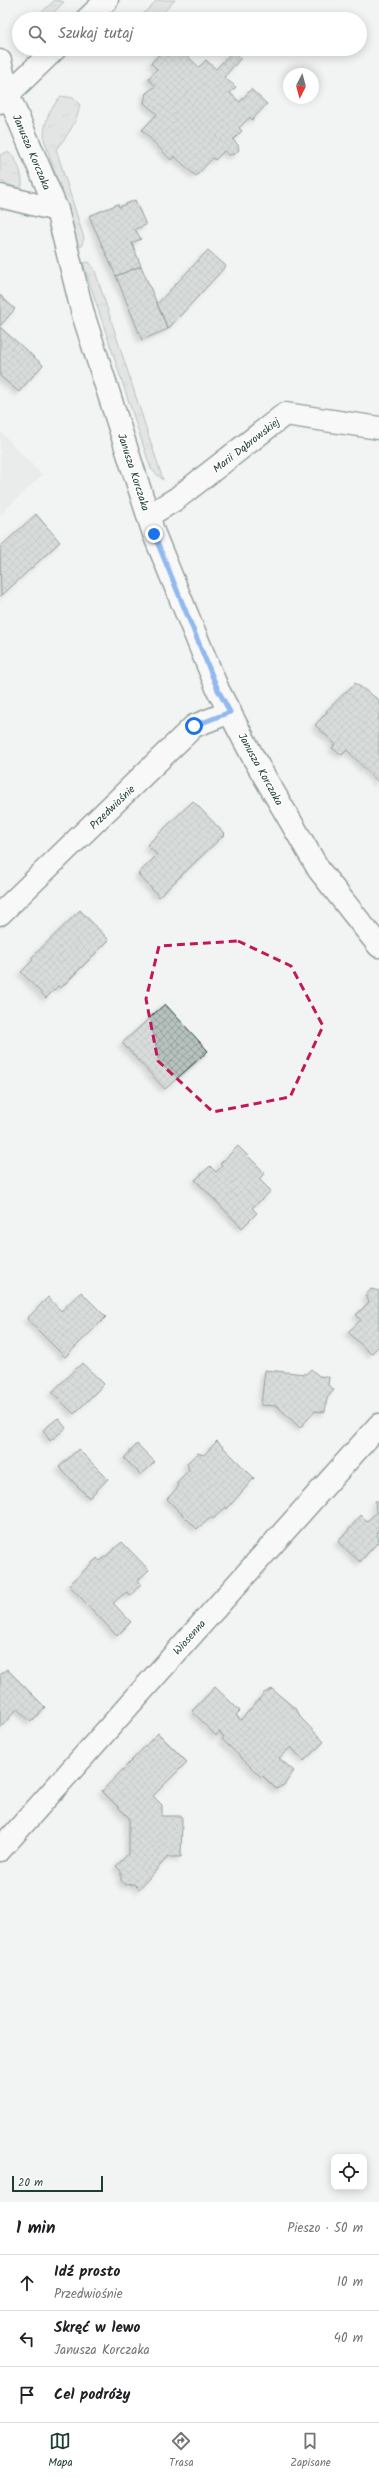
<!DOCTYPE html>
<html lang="pl">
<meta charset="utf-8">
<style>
:root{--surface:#fff;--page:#f6f6f6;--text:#202124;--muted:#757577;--line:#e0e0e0;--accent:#1f3d34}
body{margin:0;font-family:Kalam,sans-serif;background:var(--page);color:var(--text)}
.controls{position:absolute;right:12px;bottom:12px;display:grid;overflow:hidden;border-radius:8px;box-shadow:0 2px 10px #0003}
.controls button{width:36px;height:36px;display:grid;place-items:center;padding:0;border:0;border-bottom:1px solid var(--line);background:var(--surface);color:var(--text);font:20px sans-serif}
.compass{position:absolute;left:283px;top:68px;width:36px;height:36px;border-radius:50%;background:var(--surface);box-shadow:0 2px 10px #0003;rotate:186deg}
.scale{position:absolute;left:12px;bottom:10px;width:91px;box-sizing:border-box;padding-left:4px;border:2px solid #1f3d34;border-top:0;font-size:11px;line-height:14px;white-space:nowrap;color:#1f3d34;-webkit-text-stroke:3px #fff;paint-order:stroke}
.stop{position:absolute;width:12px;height:12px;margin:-9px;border:3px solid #1a73e8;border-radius:50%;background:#fff}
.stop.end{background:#1a73e8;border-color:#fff;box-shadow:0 1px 4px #0008}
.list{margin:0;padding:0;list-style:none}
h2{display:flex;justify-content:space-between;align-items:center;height:52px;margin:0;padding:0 16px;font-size:17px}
h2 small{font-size:13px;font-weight:400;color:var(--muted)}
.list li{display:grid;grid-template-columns:26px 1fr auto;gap:12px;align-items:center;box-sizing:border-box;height:56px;padding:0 16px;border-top:1px solid var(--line)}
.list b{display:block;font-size:15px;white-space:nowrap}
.list p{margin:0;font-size:13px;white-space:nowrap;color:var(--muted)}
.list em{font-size:13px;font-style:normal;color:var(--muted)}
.icon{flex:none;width:22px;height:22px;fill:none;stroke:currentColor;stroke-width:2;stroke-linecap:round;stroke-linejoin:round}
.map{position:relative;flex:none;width:379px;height:2202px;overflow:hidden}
.search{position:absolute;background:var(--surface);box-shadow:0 2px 10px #0003;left:12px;right:12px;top:12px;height:44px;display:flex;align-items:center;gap:10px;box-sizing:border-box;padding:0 14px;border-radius:22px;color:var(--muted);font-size:15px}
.sheet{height:220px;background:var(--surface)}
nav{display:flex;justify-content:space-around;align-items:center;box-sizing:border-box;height:56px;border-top:1px solid var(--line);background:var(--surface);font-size:11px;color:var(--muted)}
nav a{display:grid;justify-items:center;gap:2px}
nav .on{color:var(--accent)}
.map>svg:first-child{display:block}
.built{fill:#e0e4e3}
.grass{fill:url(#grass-tufts);stroke:#768984}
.building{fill:url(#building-cross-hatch);stroke:#1f3d34;filter:url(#shadow)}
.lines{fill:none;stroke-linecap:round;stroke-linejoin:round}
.street-casing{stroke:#1f3d34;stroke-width:25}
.secondary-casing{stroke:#1f3d34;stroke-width:25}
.street{stroke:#fff;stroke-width:22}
.secondary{stroke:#fff;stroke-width:22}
.route{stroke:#1a73e8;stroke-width:5}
.marked{fill:none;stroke:#c2185b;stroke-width:3;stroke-dasharray:8 5;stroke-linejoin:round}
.labels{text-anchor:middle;stroke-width:3;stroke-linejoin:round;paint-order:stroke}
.street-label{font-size:11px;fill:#1f3d34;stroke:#fff}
</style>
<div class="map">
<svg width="379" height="2202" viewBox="0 0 379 2202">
<defs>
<pattern id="grass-tufts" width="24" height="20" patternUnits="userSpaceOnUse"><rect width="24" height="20" fill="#ced5d3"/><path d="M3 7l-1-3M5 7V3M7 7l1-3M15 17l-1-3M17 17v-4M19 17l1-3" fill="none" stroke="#b0b8b6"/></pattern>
<pattern id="building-cross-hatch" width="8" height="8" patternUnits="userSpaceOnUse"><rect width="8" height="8" fill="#b7c1bd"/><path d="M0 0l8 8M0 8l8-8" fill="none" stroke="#949e9a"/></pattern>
<filter id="shadow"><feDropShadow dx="-3.5" dy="3.5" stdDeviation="2" flood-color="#0004"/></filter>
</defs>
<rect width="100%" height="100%" fill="#f2f3f3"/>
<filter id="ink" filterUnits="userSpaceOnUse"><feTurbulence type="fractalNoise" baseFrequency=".025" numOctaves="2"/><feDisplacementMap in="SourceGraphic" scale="8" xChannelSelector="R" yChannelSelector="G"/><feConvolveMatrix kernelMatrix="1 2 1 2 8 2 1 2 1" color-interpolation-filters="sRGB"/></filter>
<g filter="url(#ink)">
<path class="built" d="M 0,431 L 42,475 L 0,515 Z"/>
<path class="grass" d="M 55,0 L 64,2 L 47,19 L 34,19 Z
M 157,0 L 175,0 L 157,19 L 138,19 Z
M 61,96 L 73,98 L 80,105 C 77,121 68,136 56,149 L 84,238 L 81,247 L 78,246 L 44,139 C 44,121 49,110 61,96 Z
M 7,152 C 17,156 23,176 22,186 L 17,188 L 0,181 L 0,155 Z
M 89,262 L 94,268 L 163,480 L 151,469 L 83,263 Z"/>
<path class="building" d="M 176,49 L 180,49 L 199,67 L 206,60 L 216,69 L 233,51 L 241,58 L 224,77 L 236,87 L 230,93 L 240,102 L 251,89 L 267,104 L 252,120 L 250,117 L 239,128 L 242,131 L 233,140 L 238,145 L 239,150 L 235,154 L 229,155 L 224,151 L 215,160 L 213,158 L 196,176 L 174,156 L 171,160 L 142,130 L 157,114 L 144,103 L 146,93 L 156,86 L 148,79 L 157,69 L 151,63 L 162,51 L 168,57 Z
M 135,200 L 146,225 L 135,229 L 141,239 L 132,243 L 141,266 L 116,276 L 89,216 L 118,204 L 119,207 Z
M 208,250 L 226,266 L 168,329 L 157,304 Z
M 141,266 L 168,329 L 142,340 L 116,276 Z
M 0,295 L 15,309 L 0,326 Z
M 0,327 L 43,365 L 19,392 L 0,376 Z
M 36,514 L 60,542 L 1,596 L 0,547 Z
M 355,683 L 379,700 L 379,783 L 347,750 L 342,755 L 332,748 L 335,744 L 315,725 L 327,712 L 326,711 Z
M 193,801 L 225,834 L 159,897 L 138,874 L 157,855 L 147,845 Z
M 80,910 L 109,940 L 61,988 L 58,986 L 46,998 L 21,972 L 33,960 L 31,958 Z
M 165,1004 L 208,1051 L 165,1089 L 122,1043 Z
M 238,1146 L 265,1173 L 259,1179 L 271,1191 L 252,1208 L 257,1213 L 242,1228 L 195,1180 L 210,1166 L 216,1172 L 222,1166 L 220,1164 Z
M 371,1289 L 379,1291 L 379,1346 L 371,1354 L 348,1332 L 361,1320 L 356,1315 L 369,1302 L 366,1295 Z
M 81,1292 L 106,1317 L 65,1357 L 27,1319 L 48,1297 L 61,1311 Z
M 82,1363 L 104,1384 L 74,1414 L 52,1392 Z
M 311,1369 L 319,1376 L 329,1377 L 328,1385 L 334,1390 L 327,1398 L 325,1412 L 315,1411 L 300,1428 L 277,1406 L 261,1405 L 265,1370 L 306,1374 Z
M 58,1418 L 66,1428 L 50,1441 L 43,1430 Z
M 217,1441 L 254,1478 L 227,1509 L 226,1507 L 213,1519 L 210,1517 L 197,1529 L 167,1499 L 179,1486 L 176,1483 L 189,1470 L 187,1463 L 198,1453 L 204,1455 Z
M 137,1444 L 155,1462 L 141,1475 L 124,1458 Z
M 78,1449 L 108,1479 L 89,1498 L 59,1467 Z
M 375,1501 L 379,1501 L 379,1529 L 377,1531 L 379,1541 L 360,1562 L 338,1542 L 361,1515 L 367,1521 L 376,1513 Z
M 122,1542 L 149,1570 L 138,1580 L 141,1584 L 130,1596 L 126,1592 L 113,1603 L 131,1622 L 117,1636 L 69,1585 L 97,1558 L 100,1561 Z
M 7,1669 L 45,1707 L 31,1722 L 17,1709 L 0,1728 L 0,1674 Z
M 215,1687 L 240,1711 L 236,1715 L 241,1720 L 264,1693 L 272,1689 L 297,1710 L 301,1718 L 324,1742 L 304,1761 L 291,1747 L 279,1758 L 294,1771 L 284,1785 L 276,1789 L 263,1776 L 261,1777 L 222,1739 L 224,1737 L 219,1732 L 216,1736 L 192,1711 Z
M 158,1733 L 187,1762 L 153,1796 L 162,1805 L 162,1816 L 182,1816 L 181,1857 L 168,1857 L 139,1889 L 134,1884 L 125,1885 L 121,1880 L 121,1871 L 116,1866 L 129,1853 L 129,1818 L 102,1791 Z"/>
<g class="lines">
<defs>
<path id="street" d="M 0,61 L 8,94
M 0,196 L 57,210
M 148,516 L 176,499 L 285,414 L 379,428
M 0,914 L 194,726 L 230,712
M 0,1850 L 379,1425"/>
<path id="secondary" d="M 87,19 L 107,0
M 8,94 L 57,210 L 83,314 L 154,534 L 218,690 L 253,757 L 319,870 L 379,946
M 0,102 L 55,49"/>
</defs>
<use href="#street" class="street-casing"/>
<use href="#secondary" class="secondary-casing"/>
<use href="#street" class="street"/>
<use href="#secondary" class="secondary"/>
</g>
</g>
<g class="lines" filter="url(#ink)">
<path class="route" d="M 154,534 L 218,690 L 230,712 L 194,726"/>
</g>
<path d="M0 0H379V2202H0ZM 238,941 L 291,966 L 323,1026 L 290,1097 L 213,1112 L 158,1061 L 146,999 L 159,946 Z" fill="#f2f3f3" fill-opacity=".55" fill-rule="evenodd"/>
<path class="marked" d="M 238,941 L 291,966 L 323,1026 L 290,1097 L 213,1112 L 158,1061 L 146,999 L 159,946 Z"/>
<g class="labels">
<g class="street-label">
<text transform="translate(32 152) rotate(67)" y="4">Janusza Korczaka</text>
<text transform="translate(246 445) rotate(-38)" y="4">Marii Dąbrowskiej</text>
<text transform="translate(134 472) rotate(72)" y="4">Janusza Korczaka</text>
<text transform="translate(261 769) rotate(61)" y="4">Janusza Korczaka</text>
<text transform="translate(112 807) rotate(-44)" y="4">Przedwiośnie</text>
<text transform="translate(189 1637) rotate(-48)" y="4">Wiosenna</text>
</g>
</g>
</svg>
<div class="controls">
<button><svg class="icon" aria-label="locate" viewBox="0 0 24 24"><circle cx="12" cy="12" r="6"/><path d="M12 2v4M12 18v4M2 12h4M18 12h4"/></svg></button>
</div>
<svg class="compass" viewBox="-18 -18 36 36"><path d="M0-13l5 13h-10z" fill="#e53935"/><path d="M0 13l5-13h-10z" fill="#757577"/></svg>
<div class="scale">20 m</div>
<div class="stop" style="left:194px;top:726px"></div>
<div class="stop end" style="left:154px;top:534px"></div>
<div class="search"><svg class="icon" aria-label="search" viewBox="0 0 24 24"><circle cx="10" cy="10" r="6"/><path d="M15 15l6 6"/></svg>Szukaj tutaj</div>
</div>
<section class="sheet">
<h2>1 min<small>Pieszo · 50 m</small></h2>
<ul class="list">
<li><svg class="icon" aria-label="ahead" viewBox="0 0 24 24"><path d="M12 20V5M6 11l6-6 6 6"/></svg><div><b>Idź prosto</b><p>Przedwiośnie</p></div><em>10 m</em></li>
<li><svg class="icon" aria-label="left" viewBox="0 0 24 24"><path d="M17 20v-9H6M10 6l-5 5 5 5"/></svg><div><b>Skręć w lewo</b><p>Janusza Korczaka</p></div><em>40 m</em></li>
<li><svg class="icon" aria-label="arrive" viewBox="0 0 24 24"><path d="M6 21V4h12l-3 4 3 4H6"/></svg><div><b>Cel podróży</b></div></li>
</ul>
</section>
<nav>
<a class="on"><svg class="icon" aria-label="map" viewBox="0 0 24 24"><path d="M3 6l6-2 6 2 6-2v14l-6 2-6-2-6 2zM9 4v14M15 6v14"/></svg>Mapa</a>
<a><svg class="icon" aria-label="directions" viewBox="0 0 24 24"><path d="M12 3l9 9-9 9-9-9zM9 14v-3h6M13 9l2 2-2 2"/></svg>Trasa</a>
<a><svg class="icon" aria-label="saved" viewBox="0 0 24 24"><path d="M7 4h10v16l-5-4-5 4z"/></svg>Zapisane</a>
</nav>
